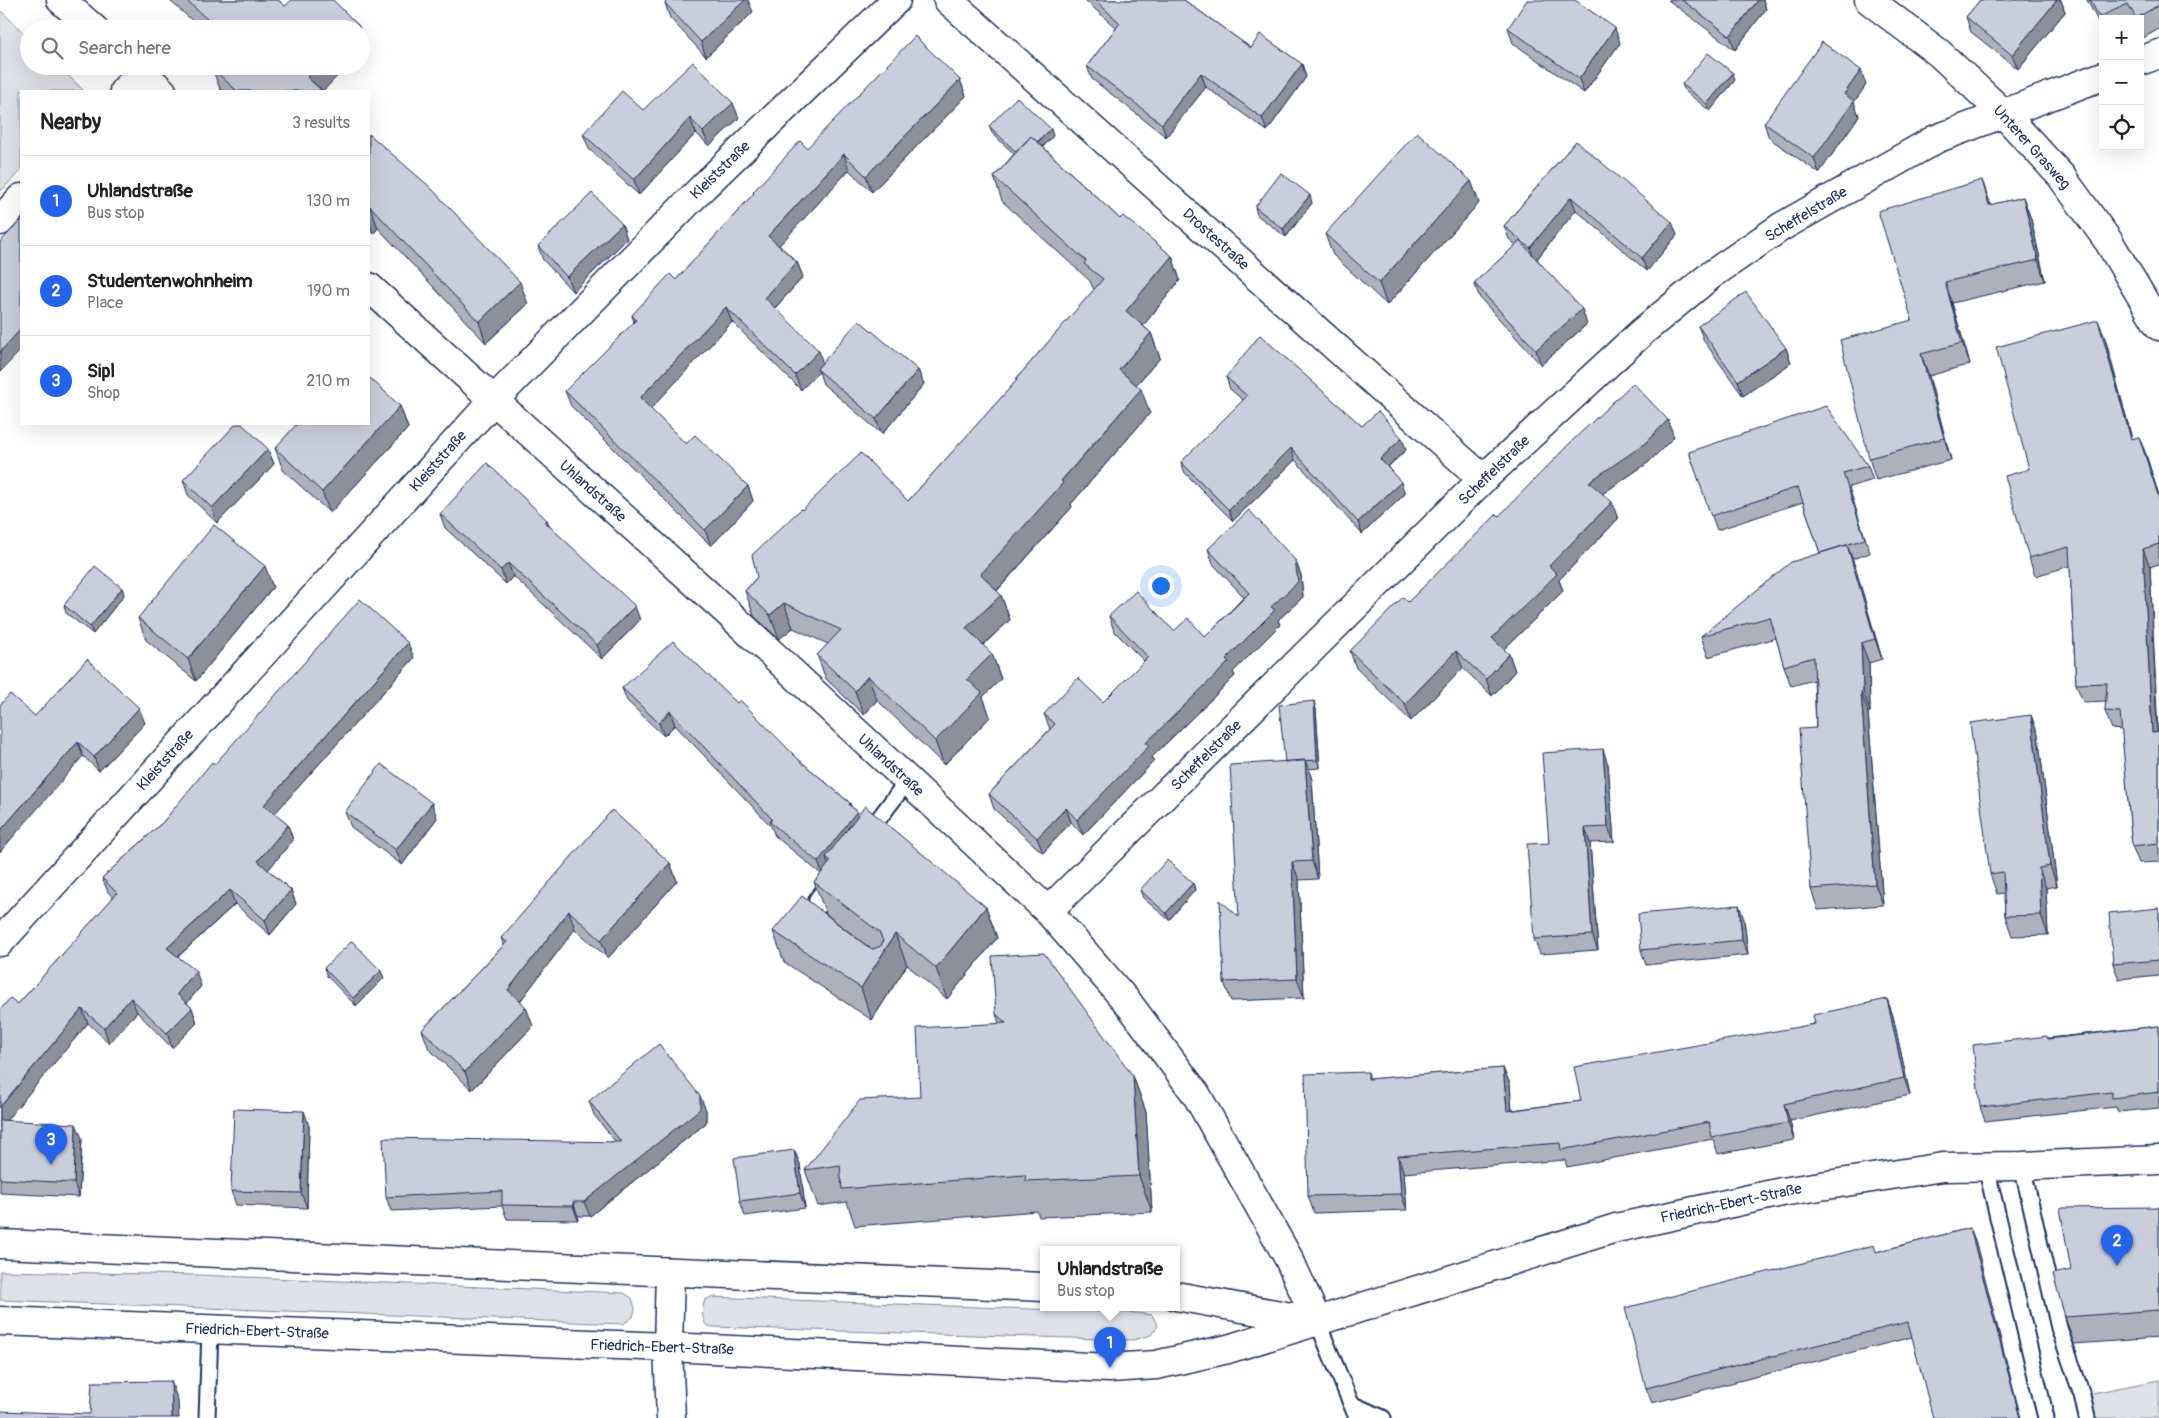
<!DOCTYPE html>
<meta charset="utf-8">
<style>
:root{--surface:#fff;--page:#f2f2f2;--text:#222;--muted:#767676;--line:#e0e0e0;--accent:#2563eb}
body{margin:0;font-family:Pangolin,sans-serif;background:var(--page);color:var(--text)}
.controls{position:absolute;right:15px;top:15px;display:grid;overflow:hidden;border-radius:0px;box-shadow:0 5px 20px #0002}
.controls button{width:45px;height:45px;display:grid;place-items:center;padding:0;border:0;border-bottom:1px solid var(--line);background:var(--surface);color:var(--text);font:25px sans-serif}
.you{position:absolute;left:1160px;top:585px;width:18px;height:18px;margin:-12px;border:4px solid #fff;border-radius:50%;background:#1a73e8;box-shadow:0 0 0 8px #1a73e833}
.badge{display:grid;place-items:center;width:32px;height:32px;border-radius:50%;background:var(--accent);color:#fff;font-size:16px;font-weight:700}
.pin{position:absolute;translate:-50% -41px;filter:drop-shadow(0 1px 2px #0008)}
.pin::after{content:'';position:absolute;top:26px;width:18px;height:15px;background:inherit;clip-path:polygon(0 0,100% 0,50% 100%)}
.popup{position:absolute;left:1040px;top:1246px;width:140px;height:65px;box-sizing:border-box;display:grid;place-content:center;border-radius:0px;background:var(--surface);filter:drop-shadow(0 1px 4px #0005);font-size:16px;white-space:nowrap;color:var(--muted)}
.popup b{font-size:19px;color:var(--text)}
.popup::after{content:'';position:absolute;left:50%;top:100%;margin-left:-10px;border:10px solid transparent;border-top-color:var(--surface)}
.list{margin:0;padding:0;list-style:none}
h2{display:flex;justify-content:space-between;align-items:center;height:65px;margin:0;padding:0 20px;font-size:21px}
h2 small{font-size:16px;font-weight:400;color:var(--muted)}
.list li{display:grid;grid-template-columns:32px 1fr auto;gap:15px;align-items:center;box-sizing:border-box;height:90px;padding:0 20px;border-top:1px solid var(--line)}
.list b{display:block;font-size:19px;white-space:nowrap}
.list p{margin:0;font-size:16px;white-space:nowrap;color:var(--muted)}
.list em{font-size:16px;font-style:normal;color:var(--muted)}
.icon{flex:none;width:28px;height:28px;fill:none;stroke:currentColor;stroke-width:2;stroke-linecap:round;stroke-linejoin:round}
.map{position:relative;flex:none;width:2159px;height:1418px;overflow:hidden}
.search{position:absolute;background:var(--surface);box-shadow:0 5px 20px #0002;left:20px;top:20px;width:350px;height:55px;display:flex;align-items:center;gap:12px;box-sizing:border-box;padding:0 18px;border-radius:28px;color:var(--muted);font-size:19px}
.panel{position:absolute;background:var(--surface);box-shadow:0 5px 20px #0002;left:20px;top:90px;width:350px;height:335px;border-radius:0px}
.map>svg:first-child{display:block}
.green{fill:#dee1e7;stroke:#7c88a2}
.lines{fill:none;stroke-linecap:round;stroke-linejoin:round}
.service-casing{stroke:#1b2f5e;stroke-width:19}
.minor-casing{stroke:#1b2f5e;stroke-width:31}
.tertiary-casing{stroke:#1b2f5e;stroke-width:31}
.service{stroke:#fff;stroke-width:15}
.minor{stroke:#fff;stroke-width:28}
.tertiary{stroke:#fff;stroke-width:28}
.wall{fill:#aeb1bb;stroke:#1b2f5e}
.shaded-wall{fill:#8d9099;stroke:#1b2f5e}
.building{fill:#caceda;stroke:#1b2f5e}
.labels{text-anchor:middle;stroke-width:4;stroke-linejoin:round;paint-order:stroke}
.street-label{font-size:15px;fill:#1b2f5e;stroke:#fff}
</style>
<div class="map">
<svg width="2159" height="1418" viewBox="0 0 2159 1418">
<rect width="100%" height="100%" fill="#fff"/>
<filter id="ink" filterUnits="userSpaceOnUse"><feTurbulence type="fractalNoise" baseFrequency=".02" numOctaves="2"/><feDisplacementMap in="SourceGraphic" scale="10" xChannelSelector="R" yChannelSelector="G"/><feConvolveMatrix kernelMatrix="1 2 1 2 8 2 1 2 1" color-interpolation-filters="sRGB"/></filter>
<g filter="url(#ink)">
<path class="green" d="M 0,10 L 29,38 L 29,66 L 58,66 L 84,91 L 21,91 L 21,170 L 0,192 Z
M 0,1271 L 198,1275 L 624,1293 L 632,1298 L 635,1309 L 633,1317 L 623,1324 L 0,1300 Z
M 711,1297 L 1137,1313 L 1152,1315 L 1158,1326 L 1151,1335 L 1133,1340 L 712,1327 L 706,1325 C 701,1317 702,1308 705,1300 Z
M 2159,1380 L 2159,1418 L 2087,1418 L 2082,1395 Z"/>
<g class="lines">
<defs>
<path id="service" d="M 868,833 L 908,780
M 824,924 L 816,918 L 817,899 L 831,881
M 2022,1166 L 2059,1328 L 2082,1395 L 2087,1418
M 1986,1167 L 2046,1418
M 1317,1321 L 1357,1418
M 1351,1404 L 1383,1418
M 207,1418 L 210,1330"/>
<path id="minor" d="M 61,0 L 94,29
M 948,0 L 1483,479
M 1869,0 L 1939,53 L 2003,113 L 2061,176 L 2109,242 L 2159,326
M 2140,61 L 2159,54
M 135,66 L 162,91
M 124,91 L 142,72
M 0,221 L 21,198
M 369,287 L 725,610 L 1048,911 L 1129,1004 L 1196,1094 L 1289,1259 L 1317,1321
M 1048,911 L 1483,479 L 1642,332 L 1711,275 L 1781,227 L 1936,139 L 2103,76
M 0,942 L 493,401 L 704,186 L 896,0
M 670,1272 L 668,1347 L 671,1418"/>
<path id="tertiary" d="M 0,1244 L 1044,1287
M 1176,1296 L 1313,1321
M 0,1321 L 668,1347 L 1110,1368 L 1156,1365 L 1228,1349 L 1616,1228 L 1782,1192 L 1943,1167 L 2022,1166 L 2159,1160"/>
</defs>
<use href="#service" class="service-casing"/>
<use href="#minor" class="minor-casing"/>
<use href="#tertiary" class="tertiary-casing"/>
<use href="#service" class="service"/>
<use href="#minor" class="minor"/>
<use href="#tertiary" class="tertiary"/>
</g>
<path class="wall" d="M 169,0 L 278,0 L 285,6 L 358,25 L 360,29 L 202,29 Z
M 1085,0 L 1184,0 L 1251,48 L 1302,64 L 1306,77 L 1267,131 L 1206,87 L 1166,137 L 1092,79 L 1087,66 L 1116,28 Z
M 1668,0 L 1763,0 L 1766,9 L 1735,50 Z
M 1980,0 L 2061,0 L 2065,12 L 2018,69 L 1971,32 L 1966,17 Z
M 2087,0 L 2159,0 L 2159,29 L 2143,38 L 2140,32 L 2140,19 L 2103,19 L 2103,31 Z
M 665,3 L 753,12 L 706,57 L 670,18 Z
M 1508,28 L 1620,43 L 1584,93 L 1513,43 Z
M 212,68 L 323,91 L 222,91 L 220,89 Z
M 960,80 L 966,96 L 872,192 L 849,170 L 779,245 L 797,262 L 803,277 L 775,308 L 823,363 L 918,370 L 924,384 L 882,434 L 823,384 L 819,372 L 801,390 L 732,322 L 650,409 L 686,444 L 748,486 L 753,501 L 711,546 L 571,406 L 565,391 L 634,322 L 632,315 L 676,280 L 754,194 L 753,192 L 807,148 Z
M 1735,80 L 1710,111 L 1685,91 L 1682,84 Z
M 1866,85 L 1854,102 L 1859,116 L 1819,173 L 1769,138 L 1764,123 Z
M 643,110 L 739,118 L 709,146 L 696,133 L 639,195 L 589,149 L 583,134 Z
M 989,126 L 1053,136 L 1043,147 L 1120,219 L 1172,256 L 1180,280 L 1143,326 L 1151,333 L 1160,358 L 1136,385 L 1150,413 L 1071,504 L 1072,507 L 997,591 L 1001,595 L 1010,620 L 983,645 L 992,654 L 1001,679 L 983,697 L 990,717 L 944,765 L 877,700 L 864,715 L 826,679 L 817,655 L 828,644 L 793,628 L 779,639 L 754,616 L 745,591 L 757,577 L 802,510 L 908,501 L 1017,381 L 1016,379 L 1095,289 L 1093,288 L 1090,281 L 1002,201 L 994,177 L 1014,154 L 992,133 Z
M 369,134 L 528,304 L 486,343 L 378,228 L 373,234 L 369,230 Z
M 1576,141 L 1677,235 L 1647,271 L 1576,210 L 1537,259 L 1587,324 L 1541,365 L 1480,298 L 1474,283 L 1516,245 L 1509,239 L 1504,226 Z
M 1471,181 L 1479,203 L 1387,305 L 1333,255 L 1325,234 Z
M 2023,197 L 2031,219 L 2045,281 L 1952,303 L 1970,364 L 1929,376 L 1951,460 L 1876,480 L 1869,458 L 1912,320 L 1991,205 Z
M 1312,203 L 1286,237 L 1257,215 L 1255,207 Z
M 622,224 L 627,239 L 573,292 L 543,260 L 538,246 Z
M 1698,326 L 1786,348 L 1791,363 L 1743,396 L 1704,341 Z
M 2105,338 L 2132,439 L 2139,437 L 2159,496 L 2159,564 L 2150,567 L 2158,733 L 2159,732 L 2159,862 L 2139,863 L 2132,846 L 2122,730 L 2112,729 L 2105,711 L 2106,701 L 2083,702 L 2076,684 L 2070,566 L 2035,576 L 2029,558 L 2029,469 Z
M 1226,377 L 1362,426 L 1402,438 L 1406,450 L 1388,467 L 1405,494 L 1362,534 L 1295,460 L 1233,521 L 1185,473 L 1181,462 L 1243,400 L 1230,389 Z
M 400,406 L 408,428 L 330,513 L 283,470 L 275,448 Z
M 1674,437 L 1649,462 L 1602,494 L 1618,519 L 1559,580 L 1563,591 L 1504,649 L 1509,654 L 1515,671 L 1492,696 L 1463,668 L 1411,721 L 1356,668 L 1350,651 L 1408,602 L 1499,516 Z
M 268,449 L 274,464 L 217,523 L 188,495 L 183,480 Z
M 1689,452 L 1868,466 L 1873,480 L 1849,487 L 1870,553 L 1852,559 L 1882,659 L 1869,663 L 1870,712 L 1868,712 L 1883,905 L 1818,910 L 1811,889 L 1816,728 L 1814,680 L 1791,686 L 1784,666 L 1776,638 L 1708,657 L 1701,636 L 1820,553 L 1803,502 L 1717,530 Z
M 440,514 L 547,520 L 550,527 L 640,620 L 602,659 L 513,576 L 506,584 L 445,528 Z
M 1208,549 L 1295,560 L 1301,575 L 1303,597 L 1278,620 L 1280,625 L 1233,672 L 1235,676 L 1152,757 L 1154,761 L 1083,835 L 1071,822 L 1043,853 L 994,809 L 989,794 L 1050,729 L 1044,714 L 1103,702 L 1144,661 L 1114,631 L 1109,616 L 1174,631 L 1205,637 L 1244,597 L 1213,564 Z
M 273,587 L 196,681 L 146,640 L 138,618 Z
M 122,588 L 124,595 L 93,634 L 66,613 L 64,605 Z
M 414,658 L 274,814 L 288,825 L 293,840 L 268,870 L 291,890 L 296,904 L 270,935 L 235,904 L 178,957 L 201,986 L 187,1003 L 192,1008 L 197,1023 L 172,1048 L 137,1012 L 109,1043 L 88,1023 L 6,1120 L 82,1138 L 79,1197 L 0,1193 L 0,1010 L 18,1004 L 113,898 L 108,892 L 102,878 L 163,822 L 215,764 Z
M 622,688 L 798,759 L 850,803 L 851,807 L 857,811 L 858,815 L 986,907 L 997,938 L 947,999 L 907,965 L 872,1020 L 784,962 L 773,931 L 871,949 L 826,914 L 814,882 L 821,874 L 775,836 L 771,826 L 675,725 L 664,736 L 627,701 Z
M 1316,709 L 1320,768 L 1308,769 L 1312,779 L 1318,879 L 1299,880 L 1304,998 L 1231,1001 L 1224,982 L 1239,917 L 1285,762 Z
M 2031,715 L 2038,735 L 2057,886 L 2046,888 L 2048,935 L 2012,936 L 2005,916 L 2004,893 L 1997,894 L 1990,874 Z
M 35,716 L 145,723 L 99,771 L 83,756 Z
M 1608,764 L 1614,842 L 1590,843 L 1598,950 L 1540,954 L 1534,939 Z
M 345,812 L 437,818 L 402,865 L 351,827 Z
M 670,863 L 677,881 L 608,958 L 575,929 L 520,1001 L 533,1026 L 472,1090 L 429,1049 L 422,1030 L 504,945 L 501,938 Z
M 1193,883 L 1195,890 L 1169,920 L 1143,898 L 1140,890 Z
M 2159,908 L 2159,975 L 2119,979 L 2113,964 Z
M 1744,919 L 1748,955 L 1646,965 L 1641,950 Z
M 324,968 L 384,978 L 356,1006 L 327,976 Z
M 1887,999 L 1893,1016 L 1910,1095 L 1790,1121 L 1794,1140 L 1718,1154 L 1713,1139 L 1567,1167 L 1565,1160 L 1404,1173 L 1407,1210 L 1314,1213 L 1308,1196 L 1368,1072 L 1370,1079 L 1503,1068 L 1510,1084 L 1512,1110 L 1581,1101 Z
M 996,1014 L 1133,1076 L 1146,1112 L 1152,1212 L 1039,1217 L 1037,1211 L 855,1226 L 847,1202 L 818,1206 L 805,1170 L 920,1097 L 999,1023 Z
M 2159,1026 L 2159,1108 L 2118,1112 L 2116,1107 L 1985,1121 L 1980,1107 L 2048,1038 Z
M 589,1101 L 706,1110 L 706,1123 L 590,1216 L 578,1216 L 578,1220 L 507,1219 L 502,1206 L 391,1211 L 386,1197 L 615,1141 L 594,1115 Z
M 309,1126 L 307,1208 L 236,1205 L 231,1191 Z
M 794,1150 L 800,1164 L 805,1208 L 745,1216 L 740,1201 Z
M 2159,1207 L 2159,1338 L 2074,1344 L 2065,1317 L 2071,1270 Z
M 1970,1228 L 1976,1243 L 1912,1337 L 1652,1403 L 1646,1388 L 1876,1252 Z"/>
<path class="shaded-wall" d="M 745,0 L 748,0 L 753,12 L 706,57 L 701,42 Z
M 1758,0 L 1763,0 L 1766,9 L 1735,50 L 1730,36 Z
M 2057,0 L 2061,0 L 2065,12 L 2018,69 L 2012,55 Z
M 358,25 L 360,29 L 355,29 Z
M 1615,28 L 1620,43 L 1584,93 L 1579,79 Z
M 361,33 L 366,46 L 361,52 Z
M 1302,64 L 1306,77 L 1267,131 L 1262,118 Z
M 318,66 L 347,66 L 323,91 L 307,77 Z
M 1861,70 L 1866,85 L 1854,102 L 1859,116 L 1819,173 L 1814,158 L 1844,94 Z
M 1201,73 L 1206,87 L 1166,137 L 1162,124 Z
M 1733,73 L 1735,80 L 1710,111 L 1707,104 Z
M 960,80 L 966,96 L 872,192 L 866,176 Z
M 733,103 L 739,118 L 709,146 L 703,132 Z
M 690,118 L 696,133 L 639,195 L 634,180 Z
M 1051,129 L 1053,136 L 1025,165 L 1022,158 Z
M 844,154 L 849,170 L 774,251 L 768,236 Z
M 1982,180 L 1990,202 L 1997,227 L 1989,205 Z
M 1471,181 L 1479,203 L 1387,305 L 1379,283 Z
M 1310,195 L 1312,203 L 1286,237 L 1283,229 Z
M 1571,197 L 1576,210 L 1535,261 L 1530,248 Z
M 2023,197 L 2031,219 L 2045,281 L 2038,260 Z
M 370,206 L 378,228 L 373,234 L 369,222 L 369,208 Z
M 1672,222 L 1677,235 L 1647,271 L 1642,258 Z
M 622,224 L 627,239 L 573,292 L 567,277 Z
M 1172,256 L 1180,280 L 1135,336 L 1126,311 Z
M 797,262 L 803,277 L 770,313 L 765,298 Z
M 520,282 L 528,304 L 486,343 L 479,322 Z
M 1945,282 L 1952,303 L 1970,364 L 1962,343 Z
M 726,307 L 732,322 L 646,414 L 640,398 Z
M 1582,309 L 1587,324 L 1541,365 L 1536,350 Z
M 2098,320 L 2105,338 L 2137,457 L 2131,439 Z
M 21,329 L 21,350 L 0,372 L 0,352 Z
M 1151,333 L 1160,358 L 1128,394 L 1119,370 Z
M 1786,348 L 1791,363 L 1743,396 L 1738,381 Z
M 819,351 L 824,367 L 817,369 L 819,372 L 801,390 L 795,375 Z
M 1921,354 L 1929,376 L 1951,460 L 1944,438 Z
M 918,370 L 924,384 L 882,434 L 876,419 Z
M 1141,389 L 1150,413 L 1071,504 L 1072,507 L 990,598 L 981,574 Z
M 400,406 L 408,428 L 330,513 L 322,492 Z
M 1668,420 L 1674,437 L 1649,462 L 1595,499 L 1589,482 Z
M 2139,437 L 2146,454 L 2159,496 L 2159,498 Z
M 1402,438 L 1406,450 L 1384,470 L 1380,459 Z
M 1291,448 L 1295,460 L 1233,521 L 1229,510 Z
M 268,449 L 274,464 L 217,523 L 212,508 Z
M 1401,482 L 1405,494 L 1362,534 L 1358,522 Z
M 748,486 L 753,501 L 711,546 L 705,530 Z
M 1612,502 L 1618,519 L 1559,580 L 1563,591 L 1498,655 L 1492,638 L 1549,566 Z
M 547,520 L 552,533 L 545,522 Z
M 1847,545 L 1855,566 L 1882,659 L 1875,639 Z
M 2143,549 L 2150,567 L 2158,751 L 2152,733 Z
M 1295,560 L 1301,575 L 1303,597 L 1278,620 L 1280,625 L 1233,672 L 1235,676 L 1152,757 L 1154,761 L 1083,835 L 1077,820 L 1146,743 L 1271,607 Z
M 508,563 L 513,576 L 506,584 L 501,570 Z
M 265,566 L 273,587 L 196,681 L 188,659 Z
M 122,588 L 124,595 L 93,634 L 90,627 Z
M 1001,595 L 1010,620 L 975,652 L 966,628 Z
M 784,603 L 793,628 L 779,639 L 770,615 Z
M 635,606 L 640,620 L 602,659 L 597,645 Z
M 408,643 L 414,658 L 269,820 L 264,805 Z
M 1861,643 L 1869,663 L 1870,712 L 1863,691 Z
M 1456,651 L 1463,668 L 1411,721 L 1405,704 Z
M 992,654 L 1001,679 L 983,697 L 990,717 L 944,765 L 935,741 L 967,679 Z
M 1509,654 L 1515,671 L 1492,696 L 1486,679 Z
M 868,676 L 877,700 L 864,715 L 855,691 Z
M 1861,692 L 1868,712 L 1883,905 L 1875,884 Z
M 1314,701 L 1316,709 L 1320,768 L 1317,760 Z
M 139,708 L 145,723 L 99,771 L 94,757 Z
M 670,711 L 675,725 L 664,736 L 659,723 Z
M 2031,715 L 2038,735 L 2057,886 L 2050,866 Z
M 78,742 L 83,756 L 0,852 L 0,831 Z
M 1603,749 L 1608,764 L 1614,842 L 1608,827 Z
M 1305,760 L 1312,779 L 1318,879 L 1312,861 Z
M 432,803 L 437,818 L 402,865 L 396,850 Z
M 850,803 L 854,815 L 857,811 L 862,825 L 831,861 L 826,857 L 829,867 L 823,876 L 818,862 Z
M 1066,808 L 1071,822 L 1043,853 L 1037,838 Z
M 288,825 L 293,840 L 264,875 L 258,861 Z
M 1585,828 L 1590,843 L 1598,950 L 1592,935 Z
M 1292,862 L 1299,880 L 1304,998 L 1297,979 Z
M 670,863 L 677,881 L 608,958 L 601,940 Z
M 2039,868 L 2046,888 L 2048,935 L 2041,915 Z
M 1193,883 L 1195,890 L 1169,920 L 1166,913 Z
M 230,890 L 235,904 L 172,962 L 167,948 Z
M 291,890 L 296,904 L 270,935 L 265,920 Z
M 1739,905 L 1744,919 L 1748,955 L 1742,940 Z
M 986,907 L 997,938 L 947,999 L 936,968 Z
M 569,911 L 575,929 L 515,1008 L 508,990 Z
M 895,934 L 907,965 L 872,1020 L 861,988 Z
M 196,971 L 201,986 L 183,1008 L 177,994 Z
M 381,971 L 384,978 L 356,1006 L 353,998 Z
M 131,998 L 137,1012 L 109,1043 L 104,1028 Z
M 1887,999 L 1893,1016 L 1910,1095 L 1904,1078 Z
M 526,1007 L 533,1026 L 472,1090 L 465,1072 Z
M 192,1008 L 197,1023 L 172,1048 L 167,1033 Z
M 82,1009 L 88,1023 L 0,1128 L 0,1107 Z
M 1503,1068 L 1510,1084 L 1513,1128 L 1507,1111 Z
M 1133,1076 L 1146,1112 L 1152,1212 L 1139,1176 Z
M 700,1096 L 706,1110 L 706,1123 L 590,1216 L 584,1202 Z
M 1784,1104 L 1790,1121 L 1794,1140 L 1788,1123 Z
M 304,1111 L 309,1126 L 307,1208 L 301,1193 Z
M 76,1124 L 82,1138 L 79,1197 L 74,1183 Z
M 794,1150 L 800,1164 L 805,1208 L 800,1193 Z
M 1398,1156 L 1404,1173 L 1407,1210 L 1401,1194 Z
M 573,1202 L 578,1216 L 578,1220 L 573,1206 Z
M 1970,1228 L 1976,1243 L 2021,1418 L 2020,1418 Z
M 171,1381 L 178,1401 L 179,1418 L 172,1418 Z"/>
<path class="building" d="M 186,0 L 278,0 L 285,6 L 292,0 L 333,0 L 358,25 L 355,29 L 218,29 Z
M 668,0 L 745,0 L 701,42 L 665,3 Z
M 1095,0 L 1184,0 L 1251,48 L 1260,34 L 1302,64 L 1262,118 L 1201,73 L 1162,124 L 1087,66 L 1120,23 Z
M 1527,0 L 1575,0 L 1615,28 L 1579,79 L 1508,28 Z
M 1682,0 L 1758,0 L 1730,36 Z
M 1980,0 L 2057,0 L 2012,55 L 1966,17 Z
M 2090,0 L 2159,0 L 2159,5 L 2136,18 L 2128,4 L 2099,17 Z
M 915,36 L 960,80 L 866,176 L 844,154 L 768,236 L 797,262 L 765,298 L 819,351 L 795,375 L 726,307 L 640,398 L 686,444 L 695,435 L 748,486 L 705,530 L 565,391 L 636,320 L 632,315 L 670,274 L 676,280 L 754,193 L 753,192 L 800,141 L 807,148 Z
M 1822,42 L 1861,70 L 1844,94 L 1854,101 L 1814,158 L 1764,123 Z
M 1708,53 L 1733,73 L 1707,104 L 1682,84 Z
M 693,62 L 733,103 L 703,132 L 690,118 L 634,180 L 583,134 L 622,91 L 643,110 Z
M 213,66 L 318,66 L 307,77 L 322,91 L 237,91 L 212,68 Z
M 1017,97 L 1051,129 L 1037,142 L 1031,136 L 1016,152 L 989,126 Z
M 1417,132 L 1471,181 L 1379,283 L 1325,234 Z
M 369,134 L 430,187 L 520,282 L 479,322 L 370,206 L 369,208 Z
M 1031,136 L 1120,219 L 1123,216 L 1172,256 L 1126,311 L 1151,333 L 1119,370 L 1141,389 L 1061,481 L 1063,483 L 981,574 L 1001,595 L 966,628 L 992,654 L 967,679 L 982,693 L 935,741 L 868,676 L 855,691 L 817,655 L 841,630 L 784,603 L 770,615 L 745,591 L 757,577 L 752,555 L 801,509 L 802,510 L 861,453 L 908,501 L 1017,380 L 1016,379 L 1103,279 L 1084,264 L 1086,261 L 994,177 Z
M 1576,141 L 1672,222 L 1642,258 L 1571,197 L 1530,248 L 1504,226 Z
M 1281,173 L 1310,195 L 1283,229 L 1255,207 Z
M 1982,180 L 1989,205 L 2023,197 L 2038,260 L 1945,282 L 1962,343 L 1921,354 L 1944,438 L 1869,458 L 1840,340 L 1912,320 L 1878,211 Z
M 592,193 L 622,224 L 567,277 L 538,246 Z
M 21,220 L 21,329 L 0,352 L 0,242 Z
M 1520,241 L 1582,309 L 1536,350 L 1474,283 Z
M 1746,292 L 1786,348 L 1738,381 L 1698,326 Z
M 859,320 L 918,370 L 876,419 L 817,369 Z
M 2098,320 L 2131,439 L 2139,437 L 2159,498 L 2159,544 L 2143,549 L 2152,733 L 2159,732 L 2159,843 L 2132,846 L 2120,712 L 2105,711 L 2107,683 L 2076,684 L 2069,547 L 2029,558 L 2005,476 L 2029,469 L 1996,347 Z
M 1260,335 L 1362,426 L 1378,411 L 1402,438 L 1380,459 L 1401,482 L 1358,522 L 1291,448 L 1229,510 L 1181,462 L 1247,396 L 1226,377 Z
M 369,377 L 400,406 L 322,492 L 275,448 L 297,424 L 369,424 Z
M 1633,383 L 1668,420 L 1643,445 L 1589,482 L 1612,502 L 1549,566 L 1557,574 L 1492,638 L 1509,654 L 1486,679 L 1456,651 L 1405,704 L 1350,651 L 1403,597 L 1408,602 L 1497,514 L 1499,516 L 1572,441 Z
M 1826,406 L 1868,466 L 1843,473 L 1865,539 L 1820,553 L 1798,487 L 1711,516 L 1689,452 Z
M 236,424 L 242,424 L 268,449 L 212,508 L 183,480 Z
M 487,463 L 547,520 L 545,522 L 635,606 L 597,645 L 508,563 L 501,570 L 440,514 Z
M 1249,510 L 1295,560 L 1298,582 L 1271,607 L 1275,610 L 1226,659 L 1229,662 L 1146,743 L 1149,746 L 1077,820 L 1066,808 L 1037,838 L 989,794 L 1055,724 L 1044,714 L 1078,678 L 1103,702 L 1148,657 L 1109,616 L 1136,591 L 1174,631 L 1188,618 L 1205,637 L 1249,593 L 1208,549 Z
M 214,525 L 265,566 L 188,659 L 138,618 Z
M 1847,545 L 1875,639 L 1861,643 L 1863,691 L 1861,692 L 1875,884 L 1811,889 L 1799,729 L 1816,728 L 1814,657 L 1784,666 L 1770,617 L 1701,636 L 1791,562 Z
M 95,566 L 122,588 L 90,627 L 64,605 Z
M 360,599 L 408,643 L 264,805 L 288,825 L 258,861 L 291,890 L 265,920 L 230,890 L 167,948 L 196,971 L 177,994 L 192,1008 L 167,1033 L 131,998 L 104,1028 L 82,1009 L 0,1107 L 0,1010 L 10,998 L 18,1004 L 117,893 L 102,878 L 163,822 L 212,762 L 215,764 Z
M 673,641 L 737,703 L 740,700 L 798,759 L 850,803 L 849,805 L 857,811 L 818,862 L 770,822 L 772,819 L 670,711 L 659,723 L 622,688 Z
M 87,659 L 139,708 L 94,757 L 78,742 L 0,831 L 0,705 L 10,694 L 35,716 Z
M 1314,701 L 1317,760 L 1285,762 L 1279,705 Z
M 2031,715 L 2050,866 L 2039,868 L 2041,915 L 2005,916 L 2003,872 L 1990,874 L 1970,723 Z
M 1603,749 L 1608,827 L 1585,828 L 1592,935 L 1534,939 L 1527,844 L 1549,843 L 1542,753 Z
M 1305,760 L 1312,861 L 1292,862 L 1297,979 L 1224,982 L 1220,900 L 1239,917 L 1230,765 Z
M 381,764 L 432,803 L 396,850 L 345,812 Z
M 865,806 L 986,907 L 936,968 L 895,934 L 861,988 L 773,931 L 802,896 L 868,947 L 873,949 L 881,946 L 883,941 L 879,932 L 814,882 L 831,861 L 826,857 Z
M 612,810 L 670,863 L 601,940 L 569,911 L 508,990 L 526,1007 L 465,1072 L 422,1030 L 507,942 L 501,938 Z
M 1167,860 L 1193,883 L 1166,913 L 1140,890 Z
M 1739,905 L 1742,940 L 1641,950 L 1638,914 Z
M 2159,908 L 2159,960 L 2113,964 L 2109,913 Z
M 352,941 L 381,971 L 353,998 L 324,968 Z
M 1044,953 L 1133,1076 L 1139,1176 L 1026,1181 L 1025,1175 L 842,1189 L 840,1165 L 805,1170 L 860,1100 L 920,1097 L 917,1028 L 1006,1023 L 996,1014 L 992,956 Z
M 1887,999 L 1904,1078 L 1784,1104 L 1788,1123 L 1712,1137 L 1709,1122 L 1561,1150 L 1560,1143 L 1398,1156 L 1401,1194 L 1308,1196 L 1305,1074 L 1368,1072 L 1368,1079 L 1503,1068 L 1507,1111 L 1581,1101 L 1574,1067 L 1815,1024 L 1813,1015 Z
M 2159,1026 L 2159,1092 L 2112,1098 L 2112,1092 L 1980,1107 L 1973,1045 L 2047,1036 L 2048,1039 Z
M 659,1044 L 700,1096 L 700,1109 L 584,1202 L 573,1202 L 573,1206 L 502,1205 L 502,1191 L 386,1197 L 383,1138 L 621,1142 L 589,1101 Z
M 234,1109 L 304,1111 L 301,1193 L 231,1191 Z
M 0,1120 L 76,1124 L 74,1183 L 0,1179 Z
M 794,1150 L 800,1193 L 740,1201 L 734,1158 Z
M 2156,1207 L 2159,1207 L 2159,1310 L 2065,1317 L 2053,1274 L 2071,1270 L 2060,1208 Z
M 1970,1228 L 2020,1418 L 1933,1418 L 1908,1322 L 1646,1388 L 1625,1308 L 1874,1245 L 1876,1252 Z
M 171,1381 L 172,1418 L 0,1418 L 0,1411 L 90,1414 L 92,1382 Z"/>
</g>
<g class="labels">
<g class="street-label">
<text transform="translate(2032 147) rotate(48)" y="5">Unterer Grasweg</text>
<text transform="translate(720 170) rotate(-44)" y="5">Kleiststraße</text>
<text transform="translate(1806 214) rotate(-31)" y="5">Scheffelstraße</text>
<text transform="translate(1216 239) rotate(42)" y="5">Drostestraße</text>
<text transform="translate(438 461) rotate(-48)" y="5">Kleiststraße</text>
<text transform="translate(1494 470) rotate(-44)" y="5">Scheffelstraße</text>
<text transform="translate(593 491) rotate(42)" y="5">Uhlandstraße</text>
<text transform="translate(1206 755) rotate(-45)" y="5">Scheffelstraße</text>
<text transform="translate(165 760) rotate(-48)" y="5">Kleiststraße</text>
<text transform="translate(891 765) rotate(43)" y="5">Uhlandstraße</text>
<text transform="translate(1731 1203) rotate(-12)" y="5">Friedrich-Ebert-Straße</text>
<text transform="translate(257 1331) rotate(2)" y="5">Friedrich-Ebert-Straße</text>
<text transform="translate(662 1347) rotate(2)" y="5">Friedrich-Ebert-Straße</text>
</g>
</g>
</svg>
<div class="controls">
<button>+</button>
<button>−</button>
<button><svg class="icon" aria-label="locate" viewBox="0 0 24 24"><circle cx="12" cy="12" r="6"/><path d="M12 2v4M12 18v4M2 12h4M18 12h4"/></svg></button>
</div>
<div class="you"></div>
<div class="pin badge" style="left:1110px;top:1368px">1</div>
<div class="popup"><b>Uhlandstraße</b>Bus stop</div>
<div class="pin badge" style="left:2117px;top:1266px">2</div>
<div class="pin badge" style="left:51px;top:1165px">3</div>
<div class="search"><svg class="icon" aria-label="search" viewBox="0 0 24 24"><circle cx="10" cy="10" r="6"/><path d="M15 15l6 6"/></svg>Search here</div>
<section class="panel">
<h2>Nearby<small>3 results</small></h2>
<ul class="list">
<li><span class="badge">1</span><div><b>Uhlandstraße</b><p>Bus stop</p></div><em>130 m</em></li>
<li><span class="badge">2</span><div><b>Studentenwohnheim</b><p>Place</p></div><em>190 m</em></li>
<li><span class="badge">3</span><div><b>Sipl</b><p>Shop</p></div><em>210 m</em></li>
</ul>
</section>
</div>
